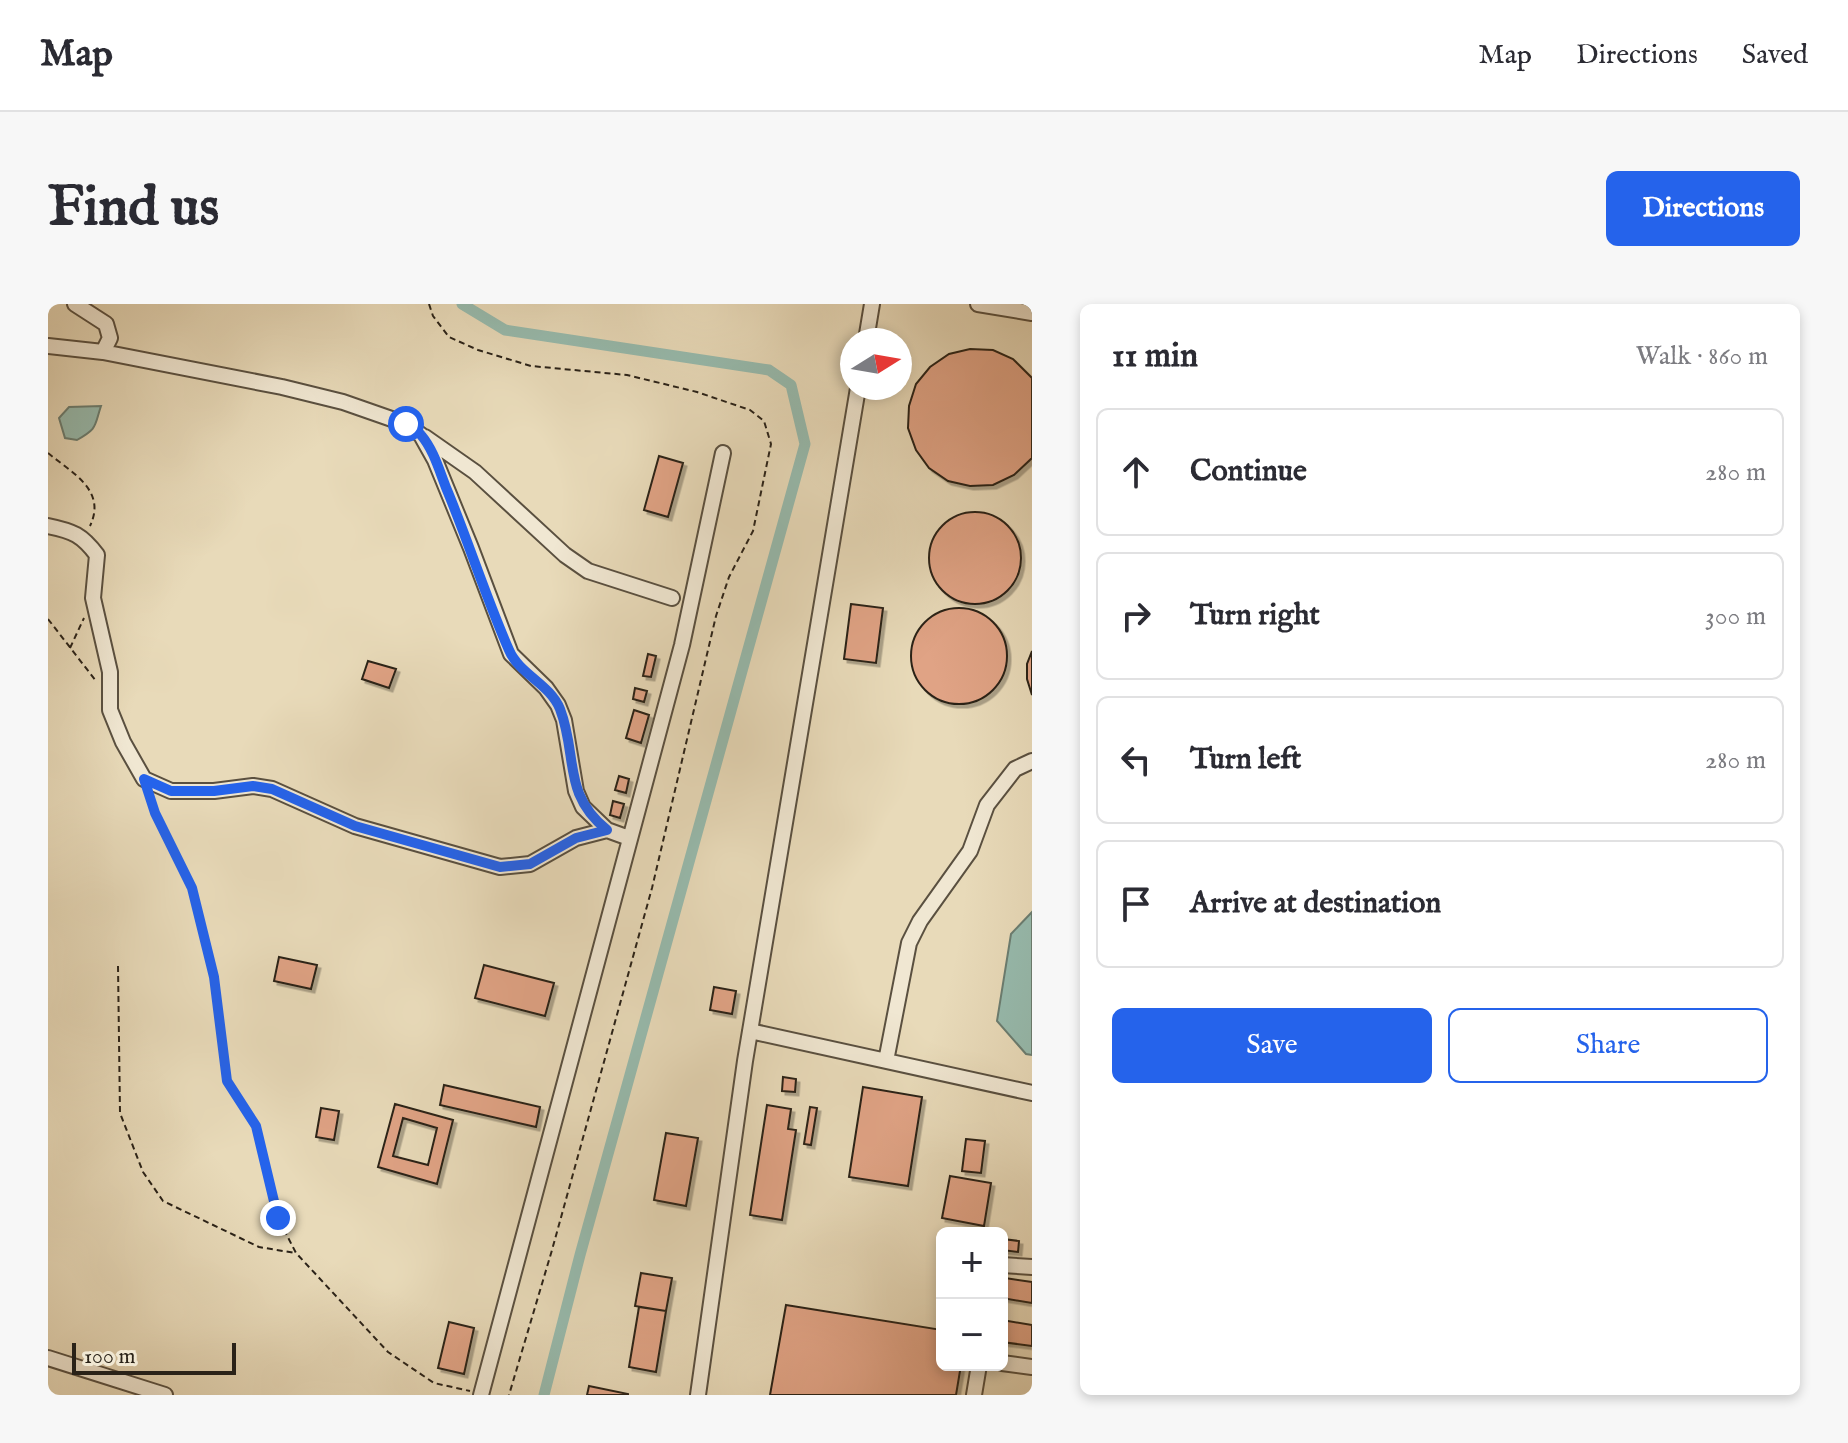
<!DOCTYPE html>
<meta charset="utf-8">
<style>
:root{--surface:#fff;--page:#f7f7f7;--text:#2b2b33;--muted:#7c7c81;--line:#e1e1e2;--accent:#2563eb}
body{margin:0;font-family:"IM FELL English",serif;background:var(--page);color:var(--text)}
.controls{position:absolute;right:24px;bottom:24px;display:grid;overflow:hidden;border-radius:12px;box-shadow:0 4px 12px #0003}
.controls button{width:72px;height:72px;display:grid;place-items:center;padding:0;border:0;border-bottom:2px solid var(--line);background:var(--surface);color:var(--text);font:40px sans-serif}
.compass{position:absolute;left:792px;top:24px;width:72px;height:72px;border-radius:50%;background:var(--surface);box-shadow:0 4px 12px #0003;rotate:79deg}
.scale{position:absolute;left:24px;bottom:20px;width:164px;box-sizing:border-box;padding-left:8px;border:4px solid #2a2218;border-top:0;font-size:22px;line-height:28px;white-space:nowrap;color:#2a2218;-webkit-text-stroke:6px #f0e7d2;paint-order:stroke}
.stop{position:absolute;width:24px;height:24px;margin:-18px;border:6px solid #2563eb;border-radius:50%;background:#fff}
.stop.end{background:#2563eb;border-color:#fff;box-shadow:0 2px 8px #0008}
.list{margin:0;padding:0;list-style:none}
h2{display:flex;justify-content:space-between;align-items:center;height:104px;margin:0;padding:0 32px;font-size:34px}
h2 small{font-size:26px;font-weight:400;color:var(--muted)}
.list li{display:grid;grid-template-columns:52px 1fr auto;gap:24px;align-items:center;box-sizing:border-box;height:128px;margin:0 16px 16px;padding:0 16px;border:2px solid var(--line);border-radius:12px}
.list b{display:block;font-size:30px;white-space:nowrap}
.list em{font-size:26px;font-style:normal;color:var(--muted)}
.actions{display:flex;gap:16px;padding:24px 32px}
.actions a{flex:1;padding:18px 0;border:2px solid var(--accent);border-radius:12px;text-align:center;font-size:28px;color:var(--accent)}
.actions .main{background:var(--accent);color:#fff}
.icon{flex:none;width:44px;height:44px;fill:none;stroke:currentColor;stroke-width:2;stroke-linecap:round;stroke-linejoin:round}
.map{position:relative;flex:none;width:984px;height:1091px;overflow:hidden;border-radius:12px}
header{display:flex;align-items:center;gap:48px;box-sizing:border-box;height:112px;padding:0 40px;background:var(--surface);border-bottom:2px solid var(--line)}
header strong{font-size:38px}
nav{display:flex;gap:44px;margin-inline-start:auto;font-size:28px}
.intro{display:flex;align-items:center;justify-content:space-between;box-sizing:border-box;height:192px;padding:0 48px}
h1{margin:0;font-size:56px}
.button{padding:20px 36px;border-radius:12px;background:var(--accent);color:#fff;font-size:28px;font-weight:700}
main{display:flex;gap:48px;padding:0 48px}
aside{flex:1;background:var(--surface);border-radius:12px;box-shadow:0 4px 12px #0003}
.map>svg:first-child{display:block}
.water{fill:#97bbae;stroke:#6b7e72;stroke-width:2}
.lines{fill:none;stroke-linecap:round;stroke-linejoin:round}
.canal{stroke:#97bbae;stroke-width:11}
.building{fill:#e0a385;stroke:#2a2218;stroke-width:2;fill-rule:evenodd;filter:url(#shadow)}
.minor-casing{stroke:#5a5040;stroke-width:18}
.path{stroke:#2a2218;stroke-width:2;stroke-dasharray:6 4;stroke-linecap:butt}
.minor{stroke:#f0e7d2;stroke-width:14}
.route{stroke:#2563eb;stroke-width:10}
</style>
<header>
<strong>Map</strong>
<nav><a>Map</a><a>Directions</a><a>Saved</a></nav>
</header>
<div class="intro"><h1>Find us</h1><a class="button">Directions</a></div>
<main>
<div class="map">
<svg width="984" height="1091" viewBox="0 0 984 1091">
<defs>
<filter id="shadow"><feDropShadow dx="3.5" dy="3.5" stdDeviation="0" flood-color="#0004"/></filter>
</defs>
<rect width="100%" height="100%" fill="#e8dab9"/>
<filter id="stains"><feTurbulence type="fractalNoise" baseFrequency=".0025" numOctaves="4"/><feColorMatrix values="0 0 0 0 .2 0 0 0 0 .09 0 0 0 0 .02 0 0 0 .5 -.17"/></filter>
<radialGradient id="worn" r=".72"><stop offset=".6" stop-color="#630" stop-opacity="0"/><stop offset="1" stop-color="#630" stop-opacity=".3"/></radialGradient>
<path class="water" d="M 53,102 C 46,123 50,124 29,136 L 17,134 L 11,114 L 21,103 Z
M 984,608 L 984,751 L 978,750 L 949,717 L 963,630 Z"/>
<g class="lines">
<path class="canal" d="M 414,0 L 457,26 L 721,66 L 743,81 L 757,140 L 532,951 L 496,1091"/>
</g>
<path class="building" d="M 922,45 L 945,46 L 965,55 L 984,74 L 984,154 L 966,171 L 945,181 L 922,182 L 900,177 L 881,164 L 868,146 L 860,124 L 861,102 L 868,80 L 882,63 L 901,50 Z
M 611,152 L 635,159 L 620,213 L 596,206 Z
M881 254a46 46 0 1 1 92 0a46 46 0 1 1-92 0Z
M 803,300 L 835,304 L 828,359 L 796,355 Z
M863 352a48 48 0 1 1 96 0a48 48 0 1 1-96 0Z
M 984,347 L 984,391 L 979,375 L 979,360 Z
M 600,350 L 608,352 L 603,373 L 595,372 Z
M 320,357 L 348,365 L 341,384 L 314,375 Z
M 587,384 L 599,387 L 596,398 L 585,395 Z
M 586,406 L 601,411 L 593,439 L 578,434 Z
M 571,472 L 581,475 L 578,489 L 567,486 Z
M 565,497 L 576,500 L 572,514 L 562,511 Z
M 231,653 L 269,661 L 263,685 L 226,677 Z
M 436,661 L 506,679 L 497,712 L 427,694 Z
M 666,683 L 688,687 L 684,710 L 662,706 Z
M 735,773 L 748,775 L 747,788 L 734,787 Z
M 396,781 L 492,803 L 488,823 L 392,801 Z
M 815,783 L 874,793 L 860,882 L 801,873 Z
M 347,800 L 405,816 L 389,880 L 330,863 ZM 355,814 L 389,824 L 380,861 L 345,852 Z
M 719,801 L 743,805 L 740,825 L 748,826 L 734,916 L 702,911 Z
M 762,803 L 769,804 L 763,841 L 756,840 Z
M 273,804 L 291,807 L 286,836 L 268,833 Z
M 618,829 L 650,834 L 638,902 L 606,896 Z
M 918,835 L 937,837 L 933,869 L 914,867 Z
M 902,872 L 943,879 L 936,922 L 894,914 Z
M 955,935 L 971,937 L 970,948 L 954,946 Z
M 593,969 L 624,974 L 618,1007 L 587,1002 Z
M 957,974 L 984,978 L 984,999 L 954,994 Z
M 738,1001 L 894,1026 L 894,1061 L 913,1061 L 908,1091 L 722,1091 Z
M 591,1003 L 618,1007 L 608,1068 L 581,1063 Z
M 954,1016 L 984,1021 L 984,1042 L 954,1038 Z
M 401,1018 L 426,1024 L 416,1070 L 390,1064 Z
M 541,1082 L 580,1090 L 580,1091 L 539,1091 Z"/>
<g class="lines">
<defs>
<path id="minor" d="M 27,0 L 58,20 L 62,34 L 55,48
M 930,0 L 984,9
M 818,36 L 824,0
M 0,42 L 55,48 L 234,83 L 295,98 L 358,120 L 373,131 L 387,156 L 423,244 L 463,350 L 498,384 L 510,401 L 516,416 L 528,487 L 535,503 L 559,526
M 377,133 L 427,168 L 517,251 L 540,267 L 624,294
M 0,222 C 25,227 34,231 49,251 L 45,294 L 62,368 L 62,406 L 75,438 L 96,475 L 123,487 L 166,487 L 205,482 L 224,485 L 307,522 L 452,563 L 482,560 L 528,534 L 559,526 L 581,534
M 702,727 L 984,789
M 838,757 L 861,639 L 872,617 L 922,547 L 939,501 L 967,465 L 984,457
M 954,961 L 984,963
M 0,1054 L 117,1091
M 954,1059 L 984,1063
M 433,1091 L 634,341 L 675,149
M 650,1091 L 697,757 L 810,84
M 926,1091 L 931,1061"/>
</defs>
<use href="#minor" class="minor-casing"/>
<path class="path" d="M 381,0 L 385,12 L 401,33 L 430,46 L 483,62 L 579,71 L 649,88 L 702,106 L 716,117 L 723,140 L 705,227 L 681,273 L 668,312 L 604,584 L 504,946 L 461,1091
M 0,149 C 24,169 59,186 42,222
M 0,315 L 48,377
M 22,344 L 36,314
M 101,491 L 107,509 L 144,584 L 166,673 L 179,777 L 208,822 L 230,914 L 248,949 L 340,1048 L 386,1079 L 422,1087
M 70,662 L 72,809 L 95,868 L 115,897 L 211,943 L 247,949"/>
<use href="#minor" class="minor"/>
</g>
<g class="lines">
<path class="route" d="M 230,914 L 208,822 L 179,777 L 166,673 L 144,584 L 107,509 L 96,475 L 123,487 L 166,487 L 205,482 L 224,485 L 307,522 L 452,563 L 482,560 L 528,534 L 559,526 C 514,490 530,452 512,405 C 502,380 471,370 461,346 C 438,294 421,239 399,186 C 392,169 386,146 373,131 C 370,127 363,124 358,120"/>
</g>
<rect width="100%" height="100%" filter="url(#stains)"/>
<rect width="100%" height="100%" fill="url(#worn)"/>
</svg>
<div class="controls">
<button>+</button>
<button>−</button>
</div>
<svg class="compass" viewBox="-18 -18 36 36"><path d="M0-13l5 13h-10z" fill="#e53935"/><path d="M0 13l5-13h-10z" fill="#7c7c81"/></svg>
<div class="scale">100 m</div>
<div class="stop" style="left:358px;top:120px"></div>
<div class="stop end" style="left:230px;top:914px"></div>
</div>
<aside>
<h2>11 min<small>Walk · 860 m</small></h2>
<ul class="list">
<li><svg class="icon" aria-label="ahead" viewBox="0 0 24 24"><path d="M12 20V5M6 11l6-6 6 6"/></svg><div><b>Continue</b></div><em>280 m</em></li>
<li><svg class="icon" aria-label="right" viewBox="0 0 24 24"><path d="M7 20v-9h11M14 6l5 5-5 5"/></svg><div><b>Turn right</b></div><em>300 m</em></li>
<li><svg class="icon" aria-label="left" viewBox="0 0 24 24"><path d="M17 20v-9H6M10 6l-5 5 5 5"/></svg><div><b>Turn left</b></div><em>280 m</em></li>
<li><svg class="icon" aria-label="arrive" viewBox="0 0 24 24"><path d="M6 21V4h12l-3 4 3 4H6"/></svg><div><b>Arrive at destination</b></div></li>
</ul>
<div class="actions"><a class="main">Save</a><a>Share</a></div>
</aside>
</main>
